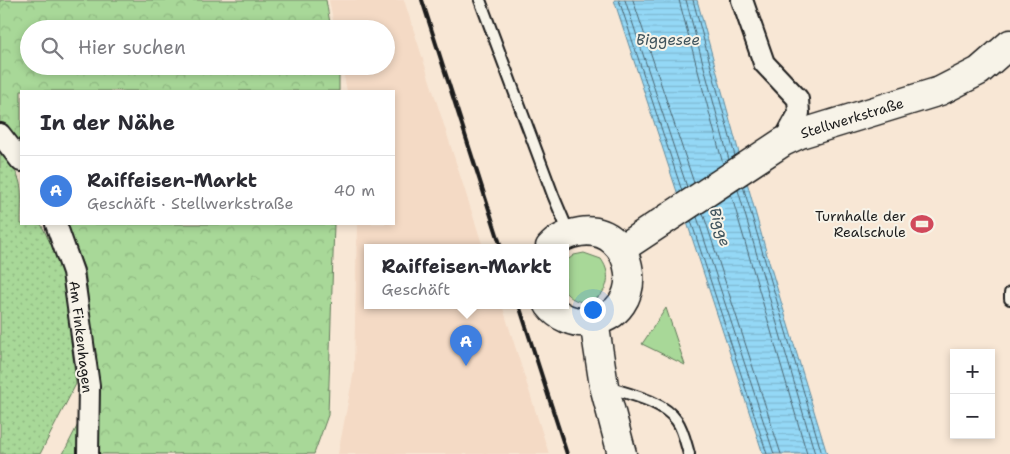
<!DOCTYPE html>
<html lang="de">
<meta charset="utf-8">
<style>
:root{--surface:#fff;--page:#f2f2f3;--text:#2b2b33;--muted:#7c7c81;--line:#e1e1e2;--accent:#d1495b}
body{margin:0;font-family:"Shantell Sans",sans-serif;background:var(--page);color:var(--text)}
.controls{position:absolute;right:15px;bottom:15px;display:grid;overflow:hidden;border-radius:0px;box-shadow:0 2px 8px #0003}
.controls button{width:45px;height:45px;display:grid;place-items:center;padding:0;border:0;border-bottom:1px solid var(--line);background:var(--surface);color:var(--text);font:25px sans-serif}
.you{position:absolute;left:592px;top:309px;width:18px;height:18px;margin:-12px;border:4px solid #fff;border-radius:50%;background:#1a73e8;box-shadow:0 0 0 8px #1a73e833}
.badge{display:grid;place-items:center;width:32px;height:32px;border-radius:50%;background:var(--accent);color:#fff;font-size:16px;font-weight:700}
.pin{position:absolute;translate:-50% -41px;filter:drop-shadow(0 1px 2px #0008)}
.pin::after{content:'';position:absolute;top:26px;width:18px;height:15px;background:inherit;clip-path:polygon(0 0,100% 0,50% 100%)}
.popup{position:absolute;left:364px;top:244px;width:205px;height:65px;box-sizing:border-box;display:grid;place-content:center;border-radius:0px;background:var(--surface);filter:drop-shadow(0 1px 4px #0005);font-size:16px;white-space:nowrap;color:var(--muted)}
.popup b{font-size:19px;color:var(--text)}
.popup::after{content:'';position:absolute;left:50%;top:100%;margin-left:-10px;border:10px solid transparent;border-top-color:var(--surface)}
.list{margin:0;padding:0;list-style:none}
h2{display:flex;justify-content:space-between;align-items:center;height:65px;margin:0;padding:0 20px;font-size:21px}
h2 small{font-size:16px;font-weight:400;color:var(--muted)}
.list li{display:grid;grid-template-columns:32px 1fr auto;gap:15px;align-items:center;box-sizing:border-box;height:70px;padding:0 20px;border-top:1px solid var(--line)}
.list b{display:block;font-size:19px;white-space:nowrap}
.list p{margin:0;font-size:16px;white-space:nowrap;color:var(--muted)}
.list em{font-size:16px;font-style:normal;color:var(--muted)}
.icon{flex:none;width:28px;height:28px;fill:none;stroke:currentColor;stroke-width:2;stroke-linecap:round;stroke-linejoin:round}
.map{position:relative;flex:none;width:1010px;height:454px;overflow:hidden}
.search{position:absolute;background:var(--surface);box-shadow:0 2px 8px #0003;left:20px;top:20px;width:375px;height:55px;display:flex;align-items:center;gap:12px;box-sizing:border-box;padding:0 18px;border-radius:28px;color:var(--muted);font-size:19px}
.panel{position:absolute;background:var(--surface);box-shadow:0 2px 8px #0003;left:20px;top:90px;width:375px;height:135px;border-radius:0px}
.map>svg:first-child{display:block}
.built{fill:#f4dac5}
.grass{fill:#a8d898;stroke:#627a5a}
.forest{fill:url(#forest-crowns);stroke:#627a5a}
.garden{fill:url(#garden-dots);stroke:#627a5a}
.water{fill:url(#water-rules);stroke:#648d9f}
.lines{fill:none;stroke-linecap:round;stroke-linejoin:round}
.shore{stroke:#4c6773;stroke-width:1}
.lane-casing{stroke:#1c1c1c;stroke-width:14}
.street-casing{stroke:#1c1c1c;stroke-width:24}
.secondary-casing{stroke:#1c1c1c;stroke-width:31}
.lane{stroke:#f7f3e8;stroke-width:10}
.street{stroke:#f7f3e8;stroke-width:20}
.secondary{stroke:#f7f3e8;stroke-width:28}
.rail{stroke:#1c1c1c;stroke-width:4}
.labels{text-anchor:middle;stroke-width:4;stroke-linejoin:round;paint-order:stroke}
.street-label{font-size:14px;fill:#1c1c1c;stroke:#f7f3e8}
.poi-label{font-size:14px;fill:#1c1c1c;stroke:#f7f3e8;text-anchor:end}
.water-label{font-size:15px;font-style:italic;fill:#40545d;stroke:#f7f3e8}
</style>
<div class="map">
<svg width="1010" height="454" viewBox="0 0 1010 454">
<defs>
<pattern id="forest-crowns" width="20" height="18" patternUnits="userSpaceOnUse" patternTransform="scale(1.25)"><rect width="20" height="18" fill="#a8d898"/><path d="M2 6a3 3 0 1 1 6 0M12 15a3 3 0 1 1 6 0" fill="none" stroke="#90b982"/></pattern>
<pattern id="garden-dots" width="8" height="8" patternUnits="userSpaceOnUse" patternTransform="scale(1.25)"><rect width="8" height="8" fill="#a8d898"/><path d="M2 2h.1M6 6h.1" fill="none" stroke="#90b982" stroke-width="1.8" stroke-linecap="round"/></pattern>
<pattern id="water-rules" width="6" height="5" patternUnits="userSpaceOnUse" patternTransform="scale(1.25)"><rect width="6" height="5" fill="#94d8f6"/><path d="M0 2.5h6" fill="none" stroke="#7fb9d2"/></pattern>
</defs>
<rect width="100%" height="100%" fill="#f8e7d5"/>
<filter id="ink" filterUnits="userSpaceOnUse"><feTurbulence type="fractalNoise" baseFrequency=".02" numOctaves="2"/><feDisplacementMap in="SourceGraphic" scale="10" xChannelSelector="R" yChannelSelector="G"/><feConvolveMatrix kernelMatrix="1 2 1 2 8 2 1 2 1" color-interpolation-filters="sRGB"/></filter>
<g filter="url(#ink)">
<path class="built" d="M 329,0 L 404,0 L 483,247 L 367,247 L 367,305 L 502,305 L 549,454 L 338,454 L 354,371 L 357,224 L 394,224 L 394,91 L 347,91 L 342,66 L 386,66 L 386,29 L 335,29 Z"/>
<path class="grass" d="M 584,253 L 601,259 C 622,288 587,318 565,292 L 565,262 L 574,255 Z
M 666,308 L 685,365 L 642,344 Z"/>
<path class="forest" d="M 0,0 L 326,0 L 331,29 L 29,29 L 29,66 L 339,66 L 339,91 L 21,91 L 21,144 L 0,126 Z
M 66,224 L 334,224 L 328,415 L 314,454 L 63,454 L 98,385 L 85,270 Z"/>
<path class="garden" d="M 0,151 C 26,181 21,186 21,224 L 41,224 L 63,269 L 76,384 L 40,454 L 0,454 Z"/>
<path class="water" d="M 614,0 L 697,0 L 767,255 L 827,454 L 763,454 Z"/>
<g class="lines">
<path class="shore" d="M 619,0 L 682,191
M 625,0 L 687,187
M 633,0 L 694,183
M 679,0 L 723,164
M 686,0 L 729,160
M 693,0 L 735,156
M 743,186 L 822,454
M 738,190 L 815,454
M 731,194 L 807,454
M 703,213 L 781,454
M 697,217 L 774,454
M 691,221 L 767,454"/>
<defs>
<path id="lane" d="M 480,0 L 553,195 L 569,233
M 1010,293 L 1010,299
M 607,387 C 629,394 663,401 677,421 C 683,429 686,444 689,454"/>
<path id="street" d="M 742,0 L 764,63 L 798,99 L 799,113 L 783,142
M 0,134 L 21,161
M 56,224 L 73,272 L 89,386 L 88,454"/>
<path id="secondary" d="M 621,249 L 783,142 L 800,134 L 940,91 L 979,71 L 1010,44
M 549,305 C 558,317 574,324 589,322 C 651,315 636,223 580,232 C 568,234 558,238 550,247
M 594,321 L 604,386 L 622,454"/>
</defs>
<use href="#lane" class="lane-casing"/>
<use href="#street" class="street-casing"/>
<use href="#secondary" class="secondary-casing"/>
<use href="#lane" class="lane"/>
<use href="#street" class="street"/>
<use href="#secondary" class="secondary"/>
<path class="rail" d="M 422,0 L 501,247
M 519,305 L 567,454"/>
</g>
</g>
<defs>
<symbol id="stadium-bare" viewBox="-9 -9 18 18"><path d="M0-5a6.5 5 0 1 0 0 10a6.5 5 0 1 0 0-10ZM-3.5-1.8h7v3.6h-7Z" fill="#d1495b" stroke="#f7f3e8" stroke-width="2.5" paint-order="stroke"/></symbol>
</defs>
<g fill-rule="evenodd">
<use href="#stadium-bare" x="906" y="208" width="32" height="32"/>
</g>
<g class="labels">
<g class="street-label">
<text transform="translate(852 118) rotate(-17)" y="5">Stellwerkstraße</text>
<text transform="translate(81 337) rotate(83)" y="5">Am Finkenhagen</text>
</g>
<g class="poi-label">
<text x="906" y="221">Turnhalle der<tspan x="906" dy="16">Realschule</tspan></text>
</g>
<g class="water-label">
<text x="668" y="45">Biggesee</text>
<text transform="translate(720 227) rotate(73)" y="5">Bigge</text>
</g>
</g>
</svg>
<div class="controls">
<button>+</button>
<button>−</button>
</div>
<div class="you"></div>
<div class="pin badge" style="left:466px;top:366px;background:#3f7fe0">A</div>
<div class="popup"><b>Raiffeisen-Markt</b>Geschäft</div>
<div class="search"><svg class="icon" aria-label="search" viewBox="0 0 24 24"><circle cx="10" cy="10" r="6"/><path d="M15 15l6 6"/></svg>Hier suchen</div>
<section class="panel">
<h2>In der Nähe<small></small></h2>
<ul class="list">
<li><span class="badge" style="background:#3f7fe0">A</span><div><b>Raiffeisen-Markt</b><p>Geschäft · Stellwerkstraße</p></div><em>40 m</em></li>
</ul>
</section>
</div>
